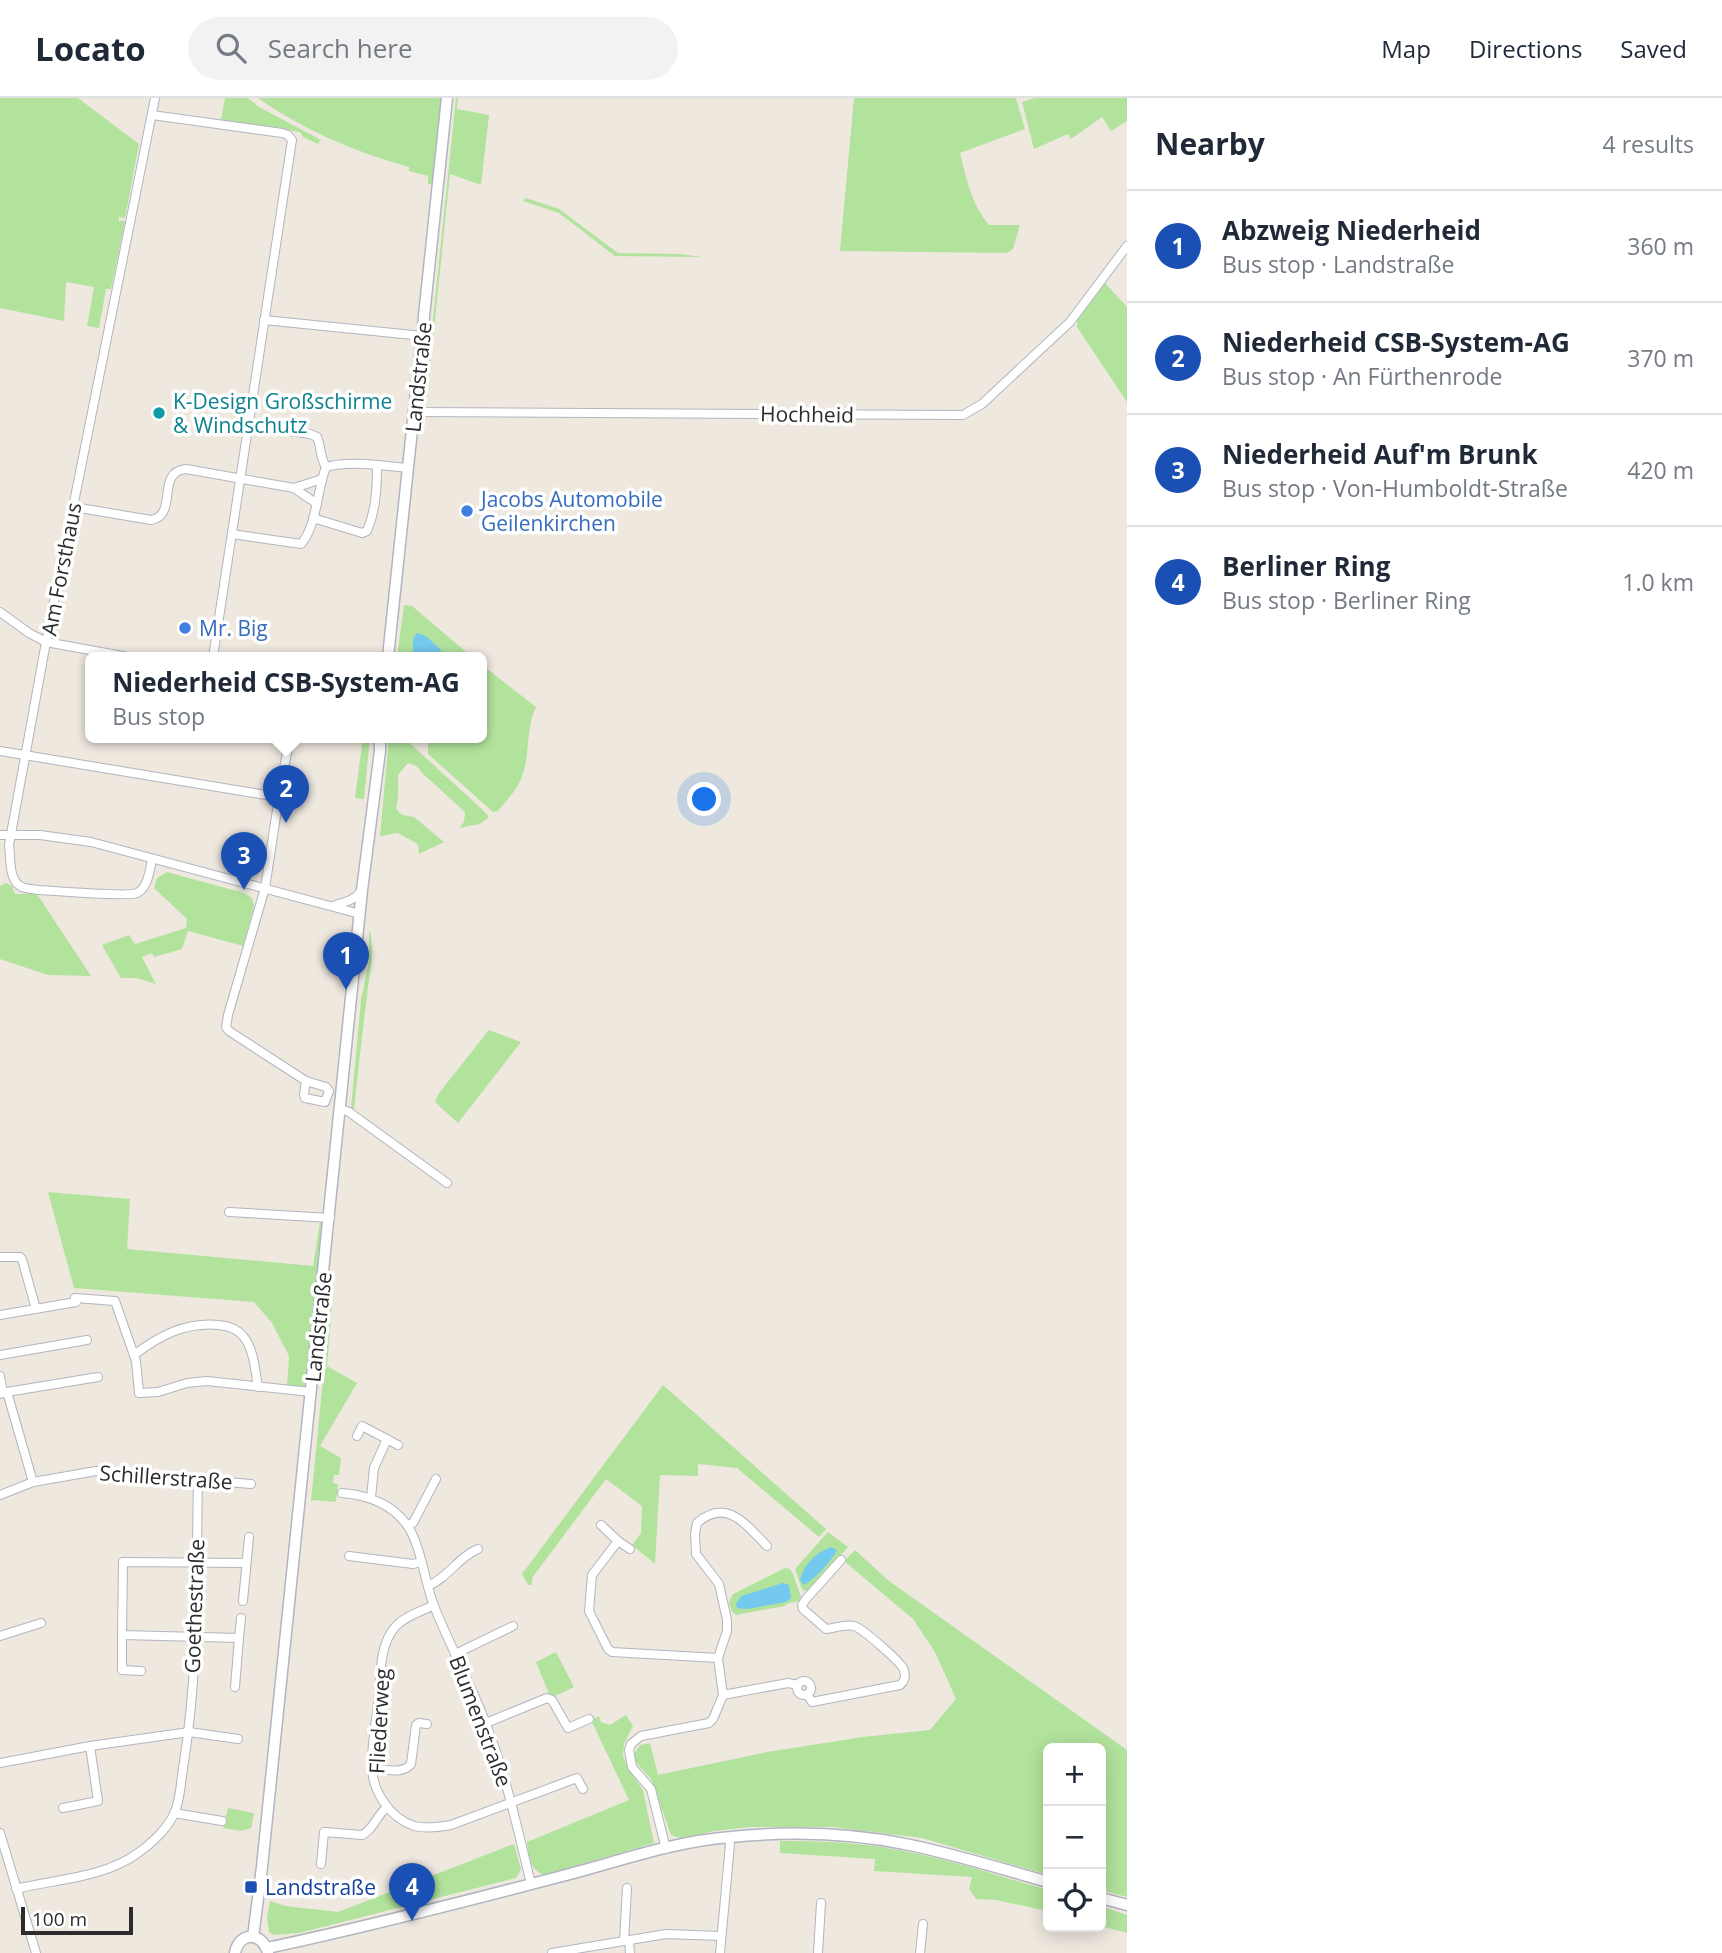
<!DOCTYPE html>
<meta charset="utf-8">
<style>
:root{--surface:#fff;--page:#f2f2f3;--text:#1f2937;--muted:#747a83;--line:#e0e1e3;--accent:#425ef8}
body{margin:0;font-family:"Open Sans",sans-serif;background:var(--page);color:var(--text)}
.controls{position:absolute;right:21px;bottom:21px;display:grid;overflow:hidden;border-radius:10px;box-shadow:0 4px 18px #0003}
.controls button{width:63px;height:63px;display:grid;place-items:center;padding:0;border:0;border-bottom:2px solid var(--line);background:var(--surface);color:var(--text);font:35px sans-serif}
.scale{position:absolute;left:21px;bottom:18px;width:112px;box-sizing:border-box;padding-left:7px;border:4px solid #2c2c2c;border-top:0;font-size:19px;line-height:24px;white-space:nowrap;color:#2c2c2c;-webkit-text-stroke:5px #fff;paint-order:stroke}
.you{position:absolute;left:705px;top:702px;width:24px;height:24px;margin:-18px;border:5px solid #fff;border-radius:50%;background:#1a73e8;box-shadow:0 0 0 10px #1a73e833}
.badge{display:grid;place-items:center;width:46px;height:46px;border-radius:50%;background:var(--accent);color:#fff;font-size:23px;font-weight:700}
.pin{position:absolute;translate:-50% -58px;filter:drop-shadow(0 2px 4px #0008)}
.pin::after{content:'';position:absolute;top:37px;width:24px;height:21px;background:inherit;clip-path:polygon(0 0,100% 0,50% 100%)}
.popup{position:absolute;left:85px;top:554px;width:402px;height:91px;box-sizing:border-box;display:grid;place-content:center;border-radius:10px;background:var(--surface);filter:drop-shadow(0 2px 5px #0005);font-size:23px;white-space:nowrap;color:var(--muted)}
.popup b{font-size:26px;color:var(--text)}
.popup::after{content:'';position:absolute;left:50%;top:100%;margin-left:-14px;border:14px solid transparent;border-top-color:var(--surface)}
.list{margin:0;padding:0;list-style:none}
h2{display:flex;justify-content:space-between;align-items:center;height:91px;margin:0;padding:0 28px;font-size:30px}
h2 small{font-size:23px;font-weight:400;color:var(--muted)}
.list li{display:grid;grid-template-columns:46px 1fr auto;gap:21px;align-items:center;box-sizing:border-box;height:112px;padding:0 28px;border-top:2px solid var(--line)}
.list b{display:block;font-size:26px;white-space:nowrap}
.list p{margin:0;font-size:23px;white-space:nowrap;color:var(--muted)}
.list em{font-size:23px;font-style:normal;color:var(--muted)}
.icon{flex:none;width:38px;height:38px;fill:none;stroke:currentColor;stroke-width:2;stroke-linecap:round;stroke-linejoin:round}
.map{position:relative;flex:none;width:1127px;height:1855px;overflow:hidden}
header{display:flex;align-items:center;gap:42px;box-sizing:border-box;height:98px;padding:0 35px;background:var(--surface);border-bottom:2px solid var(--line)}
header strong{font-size:33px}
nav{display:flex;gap:38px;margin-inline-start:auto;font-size:24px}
.search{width:490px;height:63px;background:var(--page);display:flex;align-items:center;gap:18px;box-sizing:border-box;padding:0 24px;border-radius:38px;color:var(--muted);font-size:26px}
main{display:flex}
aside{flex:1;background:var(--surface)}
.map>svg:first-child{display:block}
</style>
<header>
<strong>Locato</strong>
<div class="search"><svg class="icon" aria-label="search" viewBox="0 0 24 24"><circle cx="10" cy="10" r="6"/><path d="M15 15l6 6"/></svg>Search here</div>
<nav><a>Map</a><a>Directions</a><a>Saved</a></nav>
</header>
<main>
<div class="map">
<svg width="1127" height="1855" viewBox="0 0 1127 1855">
<rect width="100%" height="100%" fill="#eee8df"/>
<g fill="#b2e39d">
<path d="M0,0H78L139,46L125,120L119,119V123H125L111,191H106L99,230L87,228L94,189L66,184L64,223L0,210Z"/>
<path d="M225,0H248L259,9L321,42L318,46L303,39L300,34L221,22Z"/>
<path d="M258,0H443L434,86H428V78L409,73V69C355,54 304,32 258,0Z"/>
<path d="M456,0H458L457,11L489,17L481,87L450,76L426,309L424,307Z"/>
<path d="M854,0H1016L1025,31L960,55C966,79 972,108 989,127H1020L1013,151L1007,155L840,153Z"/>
<path d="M1035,0H1127V23L1111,33L1102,19L1071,41L1068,36L1034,51L1022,4Z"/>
<path d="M526,100L559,111L618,155L680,156L702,159L615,158L559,115L523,103Z"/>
<path d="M1114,170L1116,171L1105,185L1127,209V304L1077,229V219Z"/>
<path d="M404,507L412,508L472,559H397Z"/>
<path d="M482,567L536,609C525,631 531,658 521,681C516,693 506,703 498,713L493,714L428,656V639H482Z"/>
<path d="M363,639H370L364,701L355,700Z"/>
<path d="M389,639H403L485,714L489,719L480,726L459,730L464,724L465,714L422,675C418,669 414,665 407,666L398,677V699L396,711L402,717L414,719L444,744L419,756L418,747L416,745L398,735L380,738Z"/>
<path d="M167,774L244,795L252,800L254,808L243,848L188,833L182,851L154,859L152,855L142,859L156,886L137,880H121L102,847L129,837L135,846L186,830L187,821L154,790L157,780Z"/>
<path d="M6,785L12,788L15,796H37L91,878L48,877L0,861V788Z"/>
<path d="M369,834H370C375,857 369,876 367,899C362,936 358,974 354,1012L351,1010L361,902L369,863Z"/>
<path d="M489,932L521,944L458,1025L435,1004L439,995Z"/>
<path d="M48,1094L130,1101L127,1151L313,1168L320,1124L324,1125L310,1270L306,1276L305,1289L287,1287L289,1258L272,1225L254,1204L74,1190Z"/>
<path d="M332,1207L327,1268L357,1285L320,1348L341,1360L339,1377H334L333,1385L338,1386L336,1404L313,1402L311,1404L324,1270L326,1271L327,1269L324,1267L330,1208Z"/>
<path d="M663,1287L826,1431L819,1439L737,1370L698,1366V1378L660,1377L655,1466L632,1447L641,1435L642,1408L606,1381L532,1480V1487H528L522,1476Z"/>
<path d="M828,1434L848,1449L811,1491L804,1493L801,1489L795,1471Z"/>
<path d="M855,1452L889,1483L1127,1652V1799L1101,1792V1650H1048V1777L922,1740L833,1729H749L714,1733L682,1741L671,1737L651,1681L634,1662V1656L640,1647L650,1645L658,1677L767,1654L863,1639L930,1632L956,1601L935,1554L913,1521L844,1463Z"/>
<path d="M785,1470L790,1471L793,1476L801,1499L799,1503L786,1506L785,1508L736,1517L732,1514L729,1504L733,1496Z"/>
<path d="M556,1554L574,1589L555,1598L549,1596L536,1564Z"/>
<path d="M626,1617L633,1628L624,1646L623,1658L629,1672L643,1692L654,1745L544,1777C529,1771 529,1758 527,1744L629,1702L591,1622L599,1618L601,1624L610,1627Z"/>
<path d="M228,1710L254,1715L251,1730L242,1733L223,1730Z"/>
<path d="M780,1743C820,1743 859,1744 898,1752C949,1761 999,1778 1048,1792V1813L996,1802L976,1801L969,1791L972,1779L874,1773L875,1761L780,1755Z"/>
<path d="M514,1746L521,1771L516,1780L299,1835L273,1837L269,1834L267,1819L270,1803L285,1808L338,1814Z"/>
<path d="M1101,1808L1127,1817V1835L1101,1828Z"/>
</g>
<g fill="#74c9ee">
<path d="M417,535L426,538L441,552V559H413V541Z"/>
<path d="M831,1449L837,1452C830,1465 816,1480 804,1487L800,1482C804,1465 816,1455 831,1449Z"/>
<path d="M783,1485L789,1487L791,1500L786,1504L747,1511L737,1510L736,1506L741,1498Z"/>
</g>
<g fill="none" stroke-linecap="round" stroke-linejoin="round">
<defs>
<g id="street">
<path d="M152,17L282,35L288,37L292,42L213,559"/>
<path d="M264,222L423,238"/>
<path d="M415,314L963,317L982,306L1070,224L1127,148"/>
<path d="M326,369C350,362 383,368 408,370"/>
<path d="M294,390L317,406"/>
<path d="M74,409L151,422C179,417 155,374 186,371L294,390L322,381"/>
<path d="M313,420L362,435L367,433C376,412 377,390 377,367"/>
<path d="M232,436L301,446C317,428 317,391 326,369C319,357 322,351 317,339L310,336L249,327"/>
<path d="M0,514L29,535L46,544L128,559"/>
<path d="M290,639L281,686L265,790L228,917L226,929L229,933L306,983L304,996L305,1000L325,1004L329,993L326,989L306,983"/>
<path d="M0,653L278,699"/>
<path d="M0,737H40L91,744L360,816"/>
<path d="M152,761C150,771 148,790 137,795C128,799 54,793 39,792C33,791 26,791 22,789C8,783 11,759 9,747L46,544L155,0"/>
<path d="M335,807C346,804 355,802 362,792"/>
<path d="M341,1011L349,1014L447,1085"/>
<path d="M229,1114L330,1120"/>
<path d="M0,1159H20L22,1161L36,1211"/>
<path d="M75,1200L115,1203L136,1263L139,1295L158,1294L187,1285L207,1283L311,1294"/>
<path d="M0,1217L76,1204"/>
<path d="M0,1257L87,1242"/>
<path d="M134,1257C160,1237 186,1224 219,1227C228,1228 237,1230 243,1238C254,1251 255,1272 258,1289"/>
<path d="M0,1278L3,1295"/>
<path d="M7,1294L98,1279"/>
<path d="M0,1296L7,1294L33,1384"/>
<path d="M357,1338L362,1328L398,1347"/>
<path d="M342,1395C368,1397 391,1405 407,1427C421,1447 425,1485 434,1508C450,1548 471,1586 486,1626C506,1678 518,1732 531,1786"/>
<path d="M0,1397L33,1384L96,1373L251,1386"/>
<path d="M371,1399L374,1370L387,1341"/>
<path d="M407,1427L413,1425L436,1381"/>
<path d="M601,1427L618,1443L630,1451"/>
<path d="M618,1443L592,1477L589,1513L608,1551L612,1554L718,1560"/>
<path d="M349,1458L413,1466L421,1464"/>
<path d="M428,1488C448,1480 458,1459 478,1451"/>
<path d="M243,1503L249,1439"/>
<path d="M434,1507C422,1513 405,1518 396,1528C378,1547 381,1581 378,1605C376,1626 371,1649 372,1670C373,1694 390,1720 414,1728C426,1731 439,1729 451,1727L577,1680L583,1691"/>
<path d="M241,1520L239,1540L122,1537L123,1464L246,1465"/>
<path d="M122,1537V1572L141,1573"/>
<path d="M0,1538L41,1525"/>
<path d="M455,1556L513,1528"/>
<circle cx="804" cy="1590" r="7"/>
<path d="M235,1589L239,1540"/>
<path d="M807,1596L812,1604L900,1587C905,1583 906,1579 904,1572C902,1565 862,1530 854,1528C846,1526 834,1530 826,1531L803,1511L802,1507L806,1501L841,1462"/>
<path d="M723,1597L788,1585L798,1587"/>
<path d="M486,1625L547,1600L552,1602L568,1630L589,1621"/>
<path d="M0,1665L90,1648L189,1634L238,1641"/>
<path d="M372,1670C385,1671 402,1677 411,1666L416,1627L419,1625L427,1626"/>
<path d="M63,1710L98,1703L90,1648"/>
<path d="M174,1715L222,1723"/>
<path d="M0,1735L36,1855"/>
<path d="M666,1751L651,1691L632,1669L629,1652L631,1646L641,1638L709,1625L713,1621L723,1597L718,1560L727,1533V1522L719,1486L696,1456L695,1436L697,1425C727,1399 746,1427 767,1448"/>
<path d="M321,1766L324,1734L362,1737C373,1732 377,1717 387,1709"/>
<path d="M16,1791C56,1781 104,1780 138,1755C151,1746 167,1731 174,1716C181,1701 181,1680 184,1664C199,1570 196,1475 198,1381"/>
<path d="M624,1843L627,1790"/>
<path d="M629,1843L630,1855"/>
<path d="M552,1855L666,1836L721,1838"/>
<path d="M720,1855L730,1746L728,1739"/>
<path d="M818,1855L821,1805"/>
<path d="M920,1855L923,1826"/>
</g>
<g id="secondary">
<path d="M388,559L447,0"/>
<path d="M1101,1800L1127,1807"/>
<path d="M253,1839L262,1769L362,792L380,653V639"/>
<path d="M267,1850C367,1829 467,1803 566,1777C620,1763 675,1743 731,1739C789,1733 852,1735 910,1747C957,1757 1003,1771 1048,1784"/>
<path d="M235,1855C239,1833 263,1834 268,1855"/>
</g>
</defs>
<use href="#street" stroke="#b2b5c0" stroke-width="10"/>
<use href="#secondary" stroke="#b2b5c0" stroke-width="13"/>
<use href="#street" stroke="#fff" stroke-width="8"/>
<use href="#secondary" stroke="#fff" stroke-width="10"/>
</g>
<circle fill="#0f9aa8" stroke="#fff" stroke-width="2.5" cx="159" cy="315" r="7"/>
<g fill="#3f7fe0" stroke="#fff" stroke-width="2.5">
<circle cx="467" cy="413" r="7"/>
<circle cx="185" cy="530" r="7"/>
</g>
<rect fill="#1a4fb4" stroke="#fff" stroke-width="2.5" x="244" y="1782" width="14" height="14" rx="3.5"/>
<g text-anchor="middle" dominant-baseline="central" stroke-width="7" stroke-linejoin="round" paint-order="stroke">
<g font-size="21" fill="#2c2c2c" stroke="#fff">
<text transform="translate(418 279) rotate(-84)">Landstraße</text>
<text transform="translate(807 316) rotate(1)">Hochheid</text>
<text transform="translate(61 471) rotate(-79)">Am Forsthaus</text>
<text transform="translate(318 1229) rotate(-84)">Landstraße</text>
<text transform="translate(166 1379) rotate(4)">Schillerstraße</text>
<text transform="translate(194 1508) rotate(-88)">Goethestraße</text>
<text transform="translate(379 1623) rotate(-87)">Fliederweg</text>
<text transform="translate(481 1623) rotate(69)">Blumenstraße</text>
</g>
<g font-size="21" fill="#0d838f" stroke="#fff" text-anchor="start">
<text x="173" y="303">K-Design Großschirme<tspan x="173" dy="24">&amp; Windschutz</tspan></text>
</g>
<g font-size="21" fill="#366cbe" stroke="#fff" text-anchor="start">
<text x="481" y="401">Jacobs Automobile<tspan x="481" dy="24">Geilenkirchen</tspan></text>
<text x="199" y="530">Mr. Big</text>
</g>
<g font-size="21" fill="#164399" stroke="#fff" text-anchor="start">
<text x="265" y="1789">Landstraße</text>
</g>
</g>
</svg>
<div class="controls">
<button>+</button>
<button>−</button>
<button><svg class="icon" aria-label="locate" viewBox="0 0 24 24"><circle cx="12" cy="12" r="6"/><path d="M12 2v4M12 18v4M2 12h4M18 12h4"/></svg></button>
</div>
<div class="scale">100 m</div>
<div class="you"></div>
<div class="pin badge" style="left:346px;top:892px;background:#1a4fb4">1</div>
<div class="pin badge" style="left:286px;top:725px;background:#1a4fb4">2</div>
<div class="popup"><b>Niederheid CSB-System-AG</b>Bus stop</div>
<div class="pin badge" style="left:244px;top:792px;background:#1a4fb4">3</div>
<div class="pin badge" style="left:412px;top:1823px;background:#1a4fb4">4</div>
</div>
<aside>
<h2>Nearby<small>4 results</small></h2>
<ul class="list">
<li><span class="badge" style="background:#1a4fb4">1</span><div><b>Abzweig Niederheid</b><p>Bus stop · Landstraße</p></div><em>360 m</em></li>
<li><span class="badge" style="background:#1a4fb4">2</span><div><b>Niederheid CSB-System-AG</b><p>Bus stop · An Fürthenrode</p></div><em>370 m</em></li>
<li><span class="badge" style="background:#1a4fb4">3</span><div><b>Niederheid Auf'm Brunk</b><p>Bus stop · Von-Humboldt-Straße</p></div><em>420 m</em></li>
<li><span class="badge" style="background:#1a4fb4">4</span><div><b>Berliner Ring</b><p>Bus stop · Berliner Ring</p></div><em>1.0 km</em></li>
</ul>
</aside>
</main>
